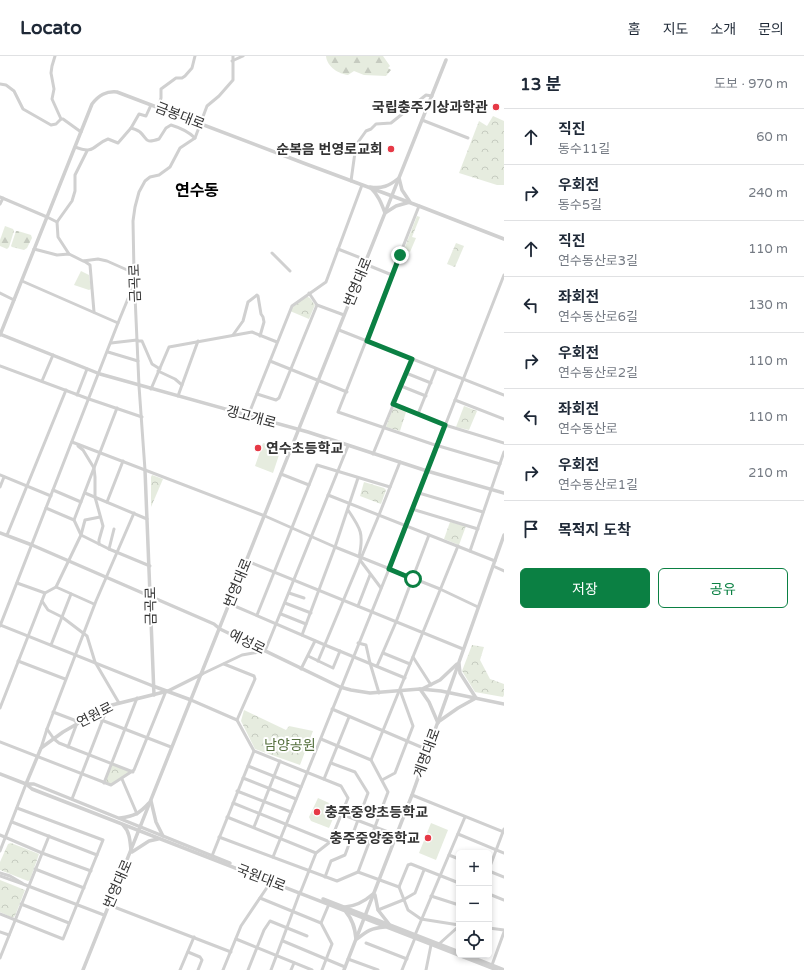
<!DOCTYPE html>
<html lang="ko">
<meta charset="utf-8">
<style>
:root{--surface:#fff;--page:#f2f2f3;--text:#1f2937;--muted:#747a83;--line:#e0e1e3;--accent:#0b8043}
body{margin:0;font-family:"Varela Round","Noto Sans KR",sans-serif;background:var(--page);color:var(--text)}
.controls{position:absolute;right:12px;bottom:12px;display:grid;overflow:hidden;border-radius:6px;box-shadow:0 2px 6px #0003}
.controls button{width:36px;height:36px;display:grid;place-items:center;padding:0;border:0;border-bottom:1px solid var(--line);background:var(--surface);color:var(--text);font:20px sans-serif}
.stop{position:absolute;width:12px;height:12px;margin:-9px;border:3px solid #0b8043;border-radius:50%;background:#fff}
.stop.end{background:#0b8043;border-color:#fff;box-shadow:0 1px 4px #0008}
.list{margin:0;padding:0;list-style:none}
h2{display:flex;justify-content:space-between;align-items:center;height:52px;margin:0;padding:0 16px;font-size:17px}
h2 small{font-size:13px;font-weight:400;color:var(--muted)}
.list li{display:grid;grid-template-columns:26px 1fr auto;gap:12px;align-items:center;box-sizing:border-box;height:56px;padding:0 16px;border-top:1px solid var(--line)}
.list b{display:block;font-size:15px;white-space:nowrap}
.list p{margin:0;font-size:13px;white-space:nowrap;color:var(--muted)}
.list em{font-size:13px;font-style:normal;color:var(--muted)}
.actions{display:flex;gap:8px;padding:12px 16px}
.actions a{flex:1;padding:9px 0;border:1px solid var(--accent);border-radius:6px;text-align:center;font-size:14px;color:var(--accent)}
.actions .main{background:var(--accent);color:#fff}
.icon{flex:none;width:22px;height:22px;fill:none;stroke:currentColor;stroke-width:2;stroke-linecap:round;stroke-linejoin:round}
.map{position:relative;flex:none;width:504px;height:914px;overflow:hidden}
header{display:flex;align-items:center;gap:24px;box-sizing:border-box;height:56px;padding:0 20px;background:var(--surface);border-bottom:1px solid var(--line)}
header strong{font-size:19px}
nav{display:flex;gap:22px;margin-inline-start:auto;font-size:14px}
main{display:flex}
aside{flex:1;background:var(--surface)}
.map>svg:first-child{display:block}
</style>
<header>
<strong>Locato</strong>
<nav><a>홈</a><a>지도</a><a>소개</a><a>문의</a></nav>
</header>
<main>
<div class="map">
<svg width="504" height="914" viewBox="0 0 504 914">
<defs>
<pattern id="forest-firs" width="22" height="20" patternUnits="userSpaceOnUse"><rect width="22" height="20" fill="#e6ecdf"/><path d="M5 1l3.5 6h-7zM16 11l3.5 6h-7z" fill="#c6cbc0"/></pattern>
<pattern id="park-crowns" width="20" height="18" patternUnits="userSpaceOnUse"><rect width="20" height="18" fill="#e6ecdf"/><path d="M2 6a3 3 0 1 1 6 0M12 15a3 3 0 1 1 6 0" fill="none" stroke="#c6cbc0"/></pattern>
</defs>
<rect width="100%" height="100%" fill="#fff"/>
<g fill="url(#forest-firs)">
<path d="M326,0H383L390,10L388,12L391,14L386,20L364,19L354,15L348,19C339,18 327,11 326,0Z"/>
<path d="M5,170L13,173L14,175L9,191L7,193L0,190V184Z"/>
<path d="M16,175H18L31,179L32,182L27,192L24,194L12,191L11,190Z"/>
</g>
<g fill="url(#park-crowns)">
<path d="M493,60L504,65V129H497L459,117L479,65L487,70Z"/>
<path d="M417,160L420,161L412,181L416,182L410,196L408,195L407,197L403,196Z"/>
<path d="M456,187L464,190L455,211L447,208Z"/>
<path d="M306,240L310,242L315,249L309,263L290,255L292,250Z"/>
<path d="M464,350L477,355L469,374L456,371Z"/>
<path d="M395,351L406,356L400,375L386,371L393,352Z"/>
<path d="M152,419L163,423L151,451V421Z"/>
<path d="M364,426L384,432L386,434L381,448L360,440Z"/>
<path d="M450,466L466,470L459,489L444,483Z"/>
<path d="M472,589L484,591L480,604L490,623L504,628V639L503,641L475,636L462,615Z"/>
<path d="M244,654L286,674L289,670L313,675L300,709L255,693L241,665Z"/>
<path d="M112,708L128,714V718L111,728L105,726Z"/>
<path d="M11,787L39,798L30,824L28,825L0,814V806L8,788Z"/>
<path d="M0,824L25,834L15,860L13,862L0,856Z"/>
</g>
<g fill="#e6ecdf">
<path d="M81,215L89,219L91,233L89,234L74,229Z"/>
<path d="M263,387L281,393L273,417L255,410Z"/>
<path d="M318,742L338,751L329,772L311,765L309,761Z"/>
<path d="M431,767L448,774L436,804L419,797Z"/>
</g>
<g fill="none" stroke-linecap="round" stroke-linejoin="round">
<g stroke="#d0d0d0" stroke-width="3">
<path d="M55,0L52,10L51,17L54,33L52,43L61,63H63L81,76"/>
<path d="M232,5L243,0"/>
<path d="M0,28L6,29L14,35L23,53L51,69L56,68L61,63"/>
<path d="M158,52L161,42V33L176,22H182L185,20L192,12L195,0"/>
<path d="M422,64L468,82"/>
<path d="M131,72C134,73 138,74 140,76C148,83 144,88 159,83L166,72L171,69C181,72 188,75 195,82"/>
<path d="M75,91C96,99 92,89 108,83L118,87L131,72L139,58L146,60L151,49"/>
<path d="M351,125L356,89L366,75L371,73L376,68L391,67L426,39L432,40"/>
<path d="M0,141L47,161L57,166L58,181L69,198"/>
<path d="M0,148L3,142"/>
<path d="M419,150L338,356L432,388L500,408"/>
<path d="M57,166L72,145L75,135V119L87,95"/>
<path d="M34,193L57,199L69,198L83,205L98,203L107,205L134,217"/>
<path d="M338,193L366,204"/>
<path d="M272,197L290,215"/>
<path d="M84,205L90,209L94,256"/>
<path d="M365,208L392,219"/>
<path d="M0,237L14,244"/>
<path d="M309,237L317,249L344,259"/>
<path d="M118,267L134,228"/>
<path d="M339,274L504,339"/>
<path d="M233,279L243,265L248,246L257,239L258,240L261,258L263,261L264,266L260,280"/>
<path d="M137,285H142L152,308L160,313"/>
<path d="M111,287L137,284"/>
<path d="M108,296L138,305"/>
<path d="M270,305L347,336"/>
<path d="M0,310L89,343L142,361"/>
<path d="M158,315L175,323L182,329"/>
<path d="M406,317L431,327"/>
<path d="M42,325L53,299"/>
<path d="M401,330L426,340"/>
<path d="M151,333L169,291L252,276L277,286"/>
<path d="M257,338L276,344L279,342L317,249"/>
<path d="M77,339L87,313"/>
<path d="M178,340L198,285"/>
<path d="M455,344L504,363"/>
<path d="M393,348L445,369L504,387"/>
<path d="M418,358L436,313"/>
<path d="M248,360L292,250L326,226L362,129"/>
<path d="M72,386L265,460L335,491L440,533L478,551"/>
<path d="M78,390L83,394L94,412L95,421V441L103,470L99,484V488"/>
<path d="M373,398L412,303"/>
<path d="M145,414L139,330L134,217L133,165L135,151L139,136L145,125L150,121L159,119L170,111L180,92L195,82L207,50L219,40L233,24V0"/>
<path d="M281,418L309,429"/>
<path d="M0,419L51,440"/>
<path d="M0,431L4,421"/>
<path d="M53,434L81,446"/>
<path d="M85,437L147,463"/>
<path d="M419,437L483,456"/>
<path d="M328,439L495,505"/>
<path d="M107,446L123,405"/>
<path d="M46,452L74,464"/>
<path d="M412,453L478,473"/>
<path d="M348,454C361,473 364,478 359,501"/>
<path d="M100,461L85,464L81,479L109,493L150,510"/>
<path d="M7,479L66,334"/>
<path d="M109,493L114,473"/>
<path d="M470,495L504,396"/>
<path d="M360,504L381,532"/>
<path d="M247,505L463,593"/>
<path d="M493,510L504,515"/>
<path d="M17,527L45,537"/>
<path d="M56,531L94,548"/>
<path d="M289,537L304,542"/>
<path d="M42,545L48,554L62,561L87,580L95,606L119,647"/>
<path d="M285,547L311,557"/>
<path d="M230,548L325,589L405,622"/>
<path d="M358,550L370,519"/>
<path d="M281,558L306,568"/>
<path d="M257,559L317,409L390,431"/>
<path d="M0,569L153,630"/>
<path d="M0,570L118,267L22,225"/>
<path d="M302,579L335,491L358,422"/>
<path d="M358,587L366,589L370,607L379,637"/>
<path d="M51,589L71,538"/>
<path d="M383,597L410,608"/>
<path d="M308,600L333,612L340,595"/>
<path d="M413,601L431,629"/>
<path d="M18,605L65,623"/>
<path d="M318,605L379,459L400,406"/>
<path d="M224,608L254,620L255,623L237,664"/>
<path d="M377,610L396,566L429,479"/>
<path d="M301,613L315,585"/>
<path d="M202,618L242,599L265,595L348,390"/>
<path d="M191,644L237,664"/>
<path d="M0,652L45,537L56,531L81,479L74,464L117,352"/>
<path d="M332,653L428,694"/>
<path d="M53,656L74,664L77,667L68,691"/>
<path d="M91,660L171,691"/>
<path d="M237,664L254,695L341,730L348,742L330,786L316,797L301,835"/>
<path d="M321,683L371,704L388,736L358,816"/>
<path d="M0,686L111,729L134,714L166,635"/>
<path d="M41,692L47,673"/>
<path d="M371,704L458,490"/>
<path d="M248,710L301,731"/>
<path d="M133,716L59,687L54,683L47,673L96,545L134,457"/>
<path d="M243,722L296,743"/>
<path d="M122,723L137,758"/>
<path d="M324,723L349,661"/>
<path d="M382,724L395,717L413,670L400,634"/>
<path d="M104,727L137,642"/>
<path d="M237,735L291,756"/>
<path d="M412,739L504,776"/>
<path d="M72,743L108,650"/>
<path d="M233,747L330,786"/>
<path d="M341,758L396,779"/>
<path d="M227,761L316,797"/>
<path d="M12,766L97,799"/>
<path d="M254,771L280,705"/>
<path d="M458,778L504,797"/>
<path d="M0,779L42,797L91,815"/>
<path d="M219,781L337,825L358,816L399,831"/>
<path d="M0,795L26,728"/>
<path d="M449,799L459,803"/>
<path d="M212,800L254,695"/>
<path d="M273,801L389,513L504,219"/>
<path d="M35,813L84,832"/>
<path d="M489,813L504,773"/>
<path d="M489,815L504,821"/>
<path d="M0,817L10,820L22,827"/>
<path d="M0,820L23,828L104,859"/>
<path d="M325,821L331,805L345,799L368,737L355,716L331,707"/>
<path d="M399,831L408,809L411,808L459,827"/>
<path d="M399,831L408,854L421,863L459,869"/>
<path d="M489,838L504,844"/>
<path d="M431,840L459,849"/>
<path d="M260,842L321,867L332,888L322,914"/>
<path d="M21,848L69,867"/>
<path d="M109,849L231,896"/>
<path d="M378,854L403,844L415,837L424,814"/>
<path d="M0,858L63,883L103,784L17,752"/>
<path d="M321,867L329,848"/>
<path d="M489,872L504,874"/>
<path d="M0,876L9,879"/>
<path d="M415,879L465,761"/>
<path d="M236,883L312,914"/>
<path d="M283,885L345,911"/>
<path d="M366,887L407,903"/>
<path d="M439,888L459,870"/>
<path d="M188,896L200,901L202,904L198,914"/>
<path d="M0,902L49,780"/>
<path d="M348,903L378,914"/>
<path d="M492,909L504,876"/>
<path d="M180,914L194,881"/>
<path d="M223,914L241,870L266,833L271,823"/>
<path d="M248,914L264,874L270,865L307,880"/>
<path d="M271,914C281,888 290,863 300,836"/>
<path d="M291,914L294,907"/>
<path d="M402,914L415,882"/>
<path d="M426,914L431,889"/>
</g>
<g stroke="#d0d0d0" stroke-width="3.5">
<path d="M399,122L402,134L410,146L396,150L385,157C381,146 378,139 370,131C382,133 389,130 399,122Z"/>
<path d="M0,278L100,318L308,376L427,415L504,437"/>
<path d="M0,279L92,48C99,39 106,35 117,36L306,108L419,150L504,183"/>
<path d="M145,414L154,639"/>
<path d="M0,477L32,489L214,568L220,573L340,631L351,634L370,637L420,633L441,635L504,648"/>
<path d="M459,608L460,617L476,642"/>
<path d="M153,630L191,644"/>
<path d="M420,633L429,646L438,667"/>
<path d="M422,633L440,624L457,608"/>
<path d="M438,666L458,652L476,642"/>
<path d="M0,718L26,728L32,733L497,914"/>
<path d="M26,728H34L230,807"/>
<path d="M26,728L41,692L63,676L108,650L168,635L202,618"/>
<path d="M151,745L156,766L163,780"/>
<path d="M120,762C134,760 139,758 149,747"/>
<path d="M123,769C130,776 130,785 131,795"/>
<path d="M132,796L149,785L158,783"/>
<path d="M375,839L378,854L389,868"/>
<path d="M323,843L459,896"/>
<path d="M345,851C356,850 365,845 373,838"/>
<path d="M346,856C353,864 355,872 356,883"/>
<path d="M357,883C367,875 371,872 385,871"/>
<path d="M466,899L504,914"/>
<path d="M83,914L446,4"/>
<path d="M344,914L412,739L504,479"/>
</g>
</g>
<g fill="none" stroke-linecap="round" stroke-linejoin="round">
<path stroke="#0b8043" stroke-width="5" d="M400,199L367,285L412,303L393,348L445,369L389,513L413,523"/>
</g>
<g fill="#e63946" stroke="#fff" stroke-width="1.5">
<circle cx="496" cy="51" r="4"/>
<circle cx="391" cy="93" r="4"/>
<circle cx="258" cy="392" r="4"/>
<circle cx="317" cy="756" r="4"/>
<circle cx="428" cy="782" r="4"/>
</g>
<g text-anchor="middle" dominant-baseline="central" stroke-width="4" stroke-linejoin="round" paint-order="stroke">
<g font-size="14" font-weight="bold" fill="#333" stroke="#fff" text-anchor="end">
<text x="488" y="51">국립충주기상과학관</text>
<text x="383" y="93">순복음 번영로교회</text>
<text x="266" y="392" text-anchor="start">연수초등학교</text>
<text x="325" y="756" text-anchor="start">충주중앙초등학교</text>
<text x="420" y="782">충주중앙중학교</text>
</g>
<g font-size="14" fill="#333" stroke="#fff">
<text transform="translate(180 60) rotate(21)">금봉대로</text>
<text transform="translate(358 226) rotate(-68)">번영대로</text>
<text transform="translate(135 227) rotate(-92)">금곡로</text>
<text transform="translate(251 361) rotate(15)">갱고개로</text>
<text transform="translate(238 527) rotate(-68)">번영대로</text>
<text transform="translate(151 550) rotate(-91)">금곡로</text>
<text transform="translate(247 586) rotate(26)">예성로</text>
<text transform="translate(95 659) rotate(-27)">연원로</text>
<text transform="translate(427 697) rotate(-70)">계명대로</text>
<text transform="translate(261 822) rotate(21)">국원대로</text>
<text transform="translate(118 828) rotate(-67)">번영대로</text>
</g>
<g font-size="14" fill="#56703f" stroke="#fff">
<text x="290" y="689">남양공원</text>
</g>
<g font-size="16" font-weight="bold" fill="#000" stroke="#fff">
<text x="197" y="135">연수동</text>
</g>
</g>
</svg>
<div class="controls">
<button>+</button>
<button>−</button>
<button><svg class="icon" aria-label="locate" viewBox="0 0 24 24"><circle cx="12" cy="12" r="6"/><path d="M12 2v4M12 18v4M2 12h4M18 12h4"/></svg></button>
</div>
<div class="stop" style="left:413px;top:523px"></div>
<div class="stop end" style="left:400px;top:199px"></div>
</div>
<aside>
<h2>13 분<small>도보 · 970 m</small></h2>
<ul class="list">
<li><svg class="icon" aria-label="ahead" viewBox="0 0 24 24"><path d="M12 20V5M6 11l6-6 6 6"/></svg><div><b>직진</b><p>동수11길</p></div><em>60 m</em></li>
<li><svg class="icon" aria-label="right" viewBox="0 0 24 24"><path d="M7 20v-9h11M14 6l5 5-5 5"/></svg><div><b>우회전</b><p>동수5길</p></div><em>240 m</em></li>
<li><svg class="icon" aria-label="ahead" viewBox="0 0 24 24"><path d="M12 20V5M6 11l6-6 6 6"/></svg><div><b>직진</b><p>연수동산로3길</p></div><em>110 m</em></li>
<li><svg class="icon" aria-label="left" viewBox="0 0 24 24"><path d="M17 20v-9H6M10 6l-5 5 5 5"/></svg><div><b>좌회전</b><p>연수동산로6길</p></div><em>130 m</em></li>
<li><svg class="icon" aria-label="right" viewBox="0 0 24 24"><path d="M7 20v-9h11M14 6l5 5-5 5"/></svg><div><b>우회전</b><p>연수동산로2길</p></div><em>110 m</em></li>
<li><svg class="icon" aria-label="left" viewBox="0 0 24 24"><path d="M17 20v-9H6M10 6l-5 5 5 5"/></svg><div><b>좌회전</b><p>연수동산로</p></div><em>110 m</em></li>
<li><svg class="icon" aria-label="right" viewBox="0 0 24 24"><path d="M7 20v-9h11M14 6l5 5-5 5"/></svg><div><b>우회전</b><p>연수동산로1길</p></div><em>210 m</em></li>
<li><svg class="icon" aria-label="arrive" viewBox="0 0 24 24"><path d="M6 21V4h12l-3 4 3 4H6"/></svg><div><b>목적지 도착</b></div></li>
</ul>
<div class="actions"><a class="main">저장</a><a>공유</a></div>
</aside>
</main>
